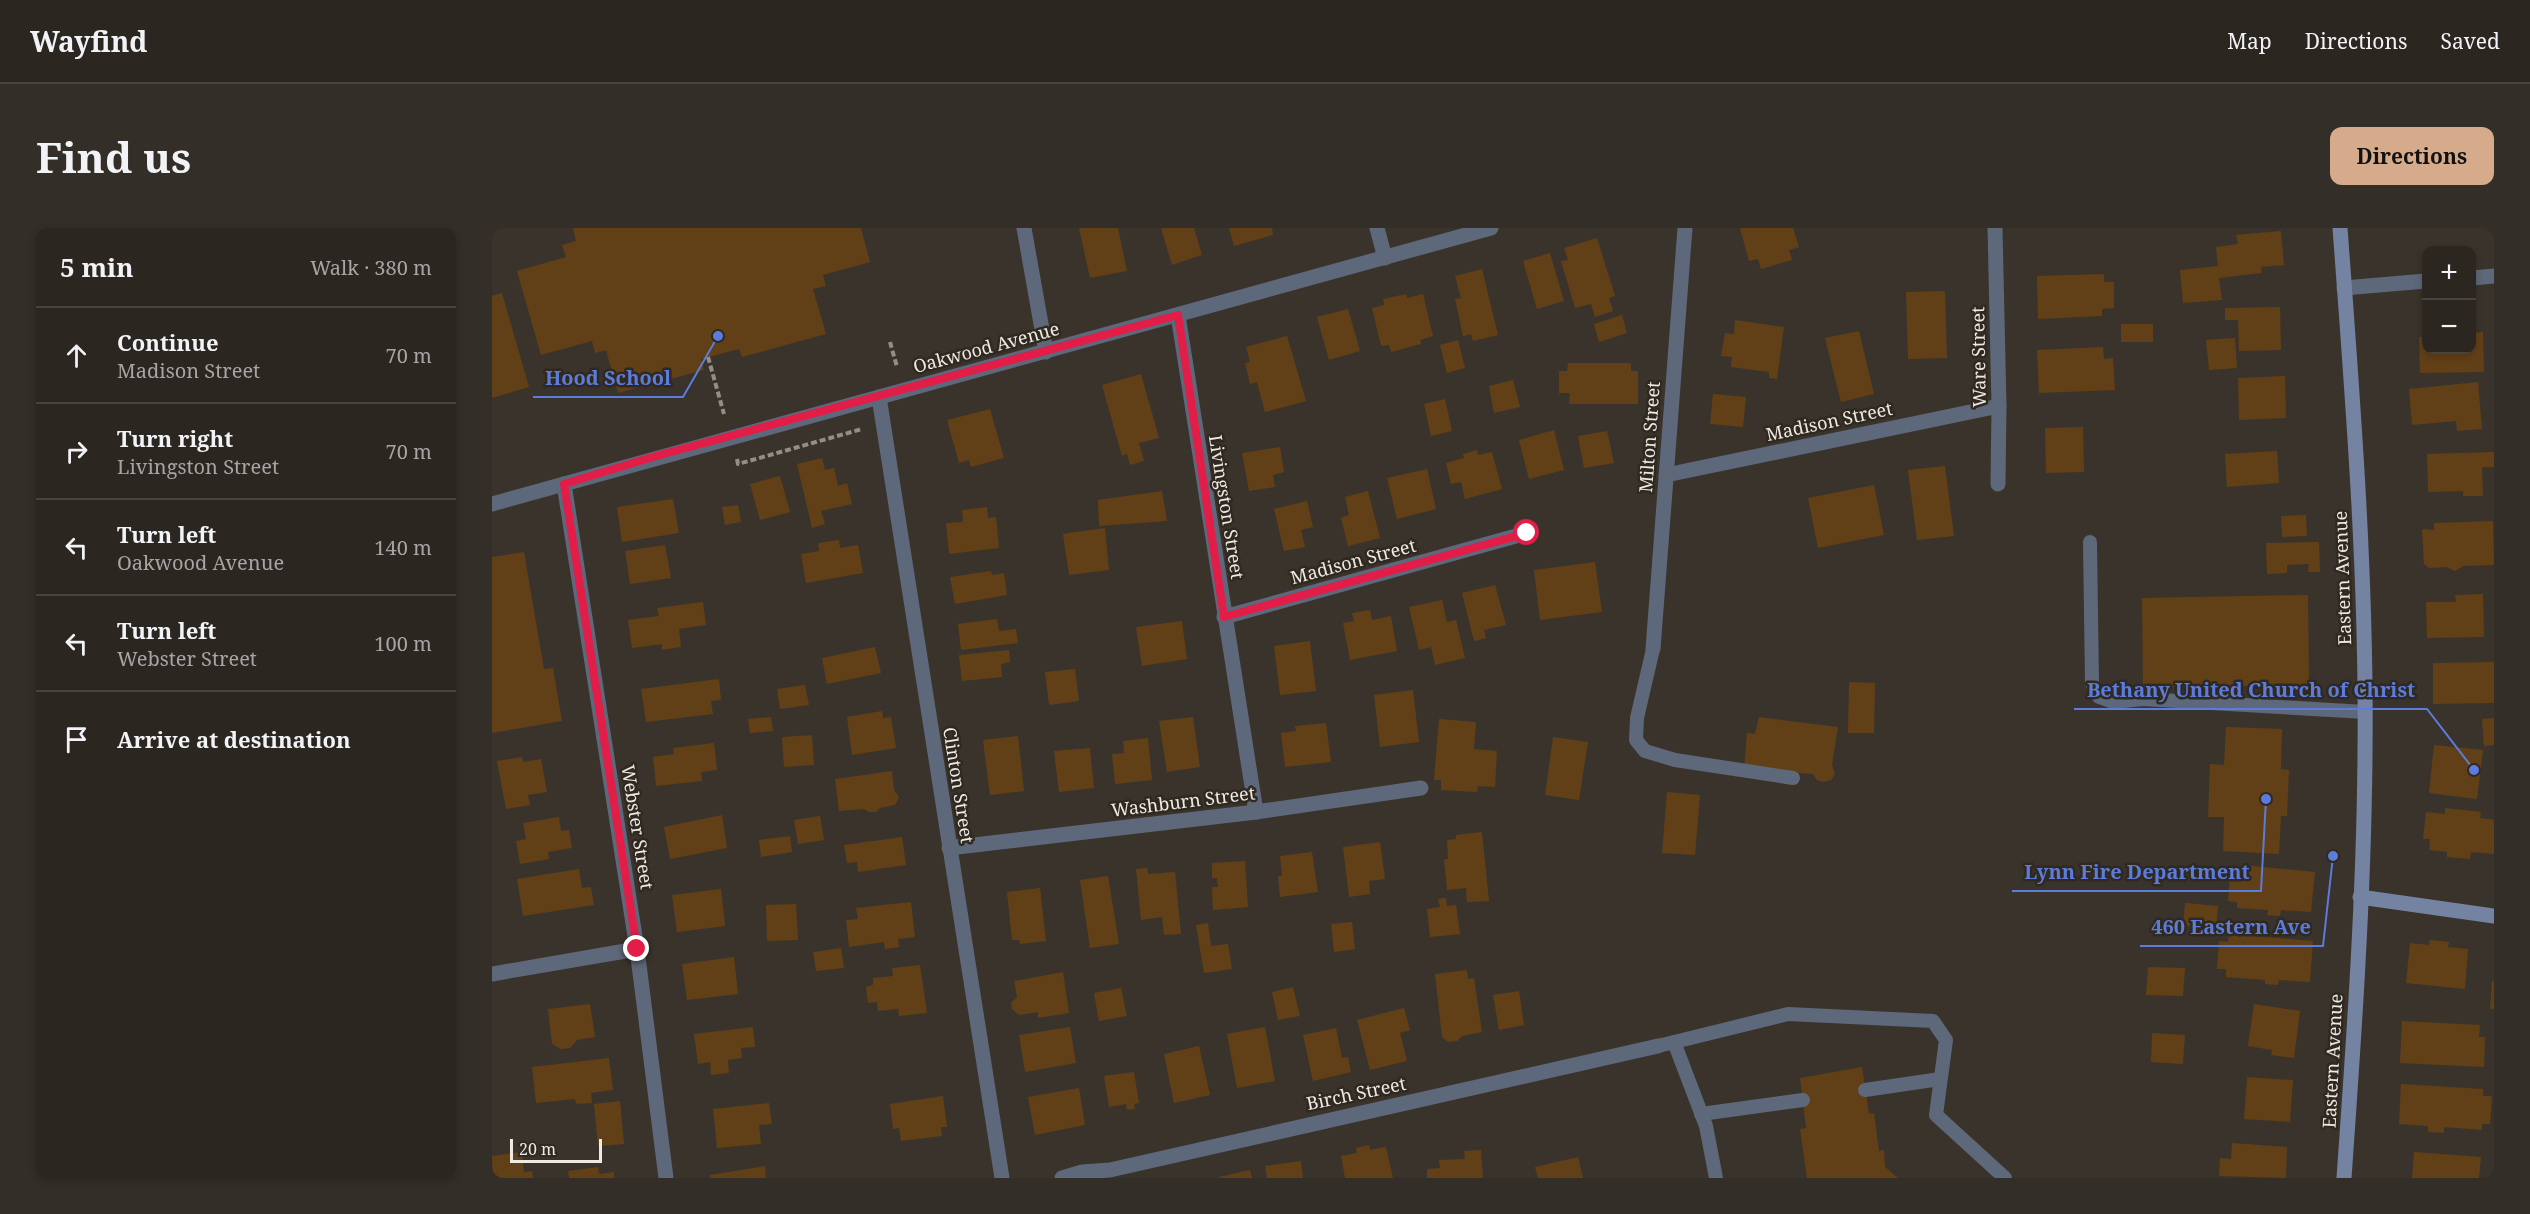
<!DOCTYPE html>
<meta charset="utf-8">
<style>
:root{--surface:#2c2620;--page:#342e29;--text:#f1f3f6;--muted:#a6a5a5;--line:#48433e;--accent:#d6ab8b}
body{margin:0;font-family:"Noto Serif",serif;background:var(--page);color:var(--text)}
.controls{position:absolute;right:18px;top:18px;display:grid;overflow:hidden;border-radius:12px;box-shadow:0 3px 9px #0003}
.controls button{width:54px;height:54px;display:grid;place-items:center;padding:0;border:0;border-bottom:2px solid var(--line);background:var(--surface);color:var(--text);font:30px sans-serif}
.scale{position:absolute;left:18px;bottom:15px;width:92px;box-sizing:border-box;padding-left:6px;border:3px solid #ede9e3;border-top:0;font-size:16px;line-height:21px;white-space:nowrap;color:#ede9e3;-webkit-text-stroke:4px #302921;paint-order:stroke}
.stop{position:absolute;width:18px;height:18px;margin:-14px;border:4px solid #e11d48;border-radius:50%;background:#fff}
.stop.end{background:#e11d48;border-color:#fff;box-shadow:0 2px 6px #0008}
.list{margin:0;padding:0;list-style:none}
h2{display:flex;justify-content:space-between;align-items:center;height:78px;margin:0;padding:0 24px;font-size:26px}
h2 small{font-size:20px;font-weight:400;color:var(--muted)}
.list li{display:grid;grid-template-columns:39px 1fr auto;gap:18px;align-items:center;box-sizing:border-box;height:96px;padding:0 24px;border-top:2px solid var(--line)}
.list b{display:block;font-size:22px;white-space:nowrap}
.list p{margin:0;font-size:20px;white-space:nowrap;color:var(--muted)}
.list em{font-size:20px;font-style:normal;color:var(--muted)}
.icon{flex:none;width:33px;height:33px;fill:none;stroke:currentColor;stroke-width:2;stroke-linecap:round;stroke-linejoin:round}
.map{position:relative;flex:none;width:2002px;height:950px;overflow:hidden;border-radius:12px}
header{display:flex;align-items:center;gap:36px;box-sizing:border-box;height:84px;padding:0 30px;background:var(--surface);border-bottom:2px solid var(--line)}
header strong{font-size:28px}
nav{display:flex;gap:33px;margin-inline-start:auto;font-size:21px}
.intro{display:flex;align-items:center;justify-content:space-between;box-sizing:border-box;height:144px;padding:0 36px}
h1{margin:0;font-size:42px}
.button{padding:15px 27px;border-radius:12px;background:var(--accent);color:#111;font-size:21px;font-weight:700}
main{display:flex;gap:36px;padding:0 36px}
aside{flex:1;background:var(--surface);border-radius:12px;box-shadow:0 3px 9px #0003}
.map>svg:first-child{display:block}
</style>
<header>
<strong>Wayfind</strong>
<nav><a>Map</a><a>Directions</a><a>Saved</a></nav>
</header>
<div class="intro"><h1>Find us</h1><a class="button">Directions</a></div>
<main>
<aside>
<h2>5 min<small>Walk · 380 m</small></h2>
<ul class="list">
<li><svg class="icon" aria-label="ahead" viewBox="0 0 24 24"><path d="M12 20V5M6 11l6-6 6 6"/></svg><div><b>Continue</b><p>Madison Street</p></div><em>70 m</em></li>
<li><svg class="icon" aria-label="right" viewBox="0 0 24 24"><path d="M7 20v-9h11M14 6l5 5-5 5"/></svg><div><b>Turn right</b><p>Livingston Street</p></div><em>70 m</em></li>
<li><svg class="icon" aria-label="left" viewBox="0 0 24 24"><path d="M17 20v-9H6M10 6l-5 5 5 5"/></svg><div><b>Turn left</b><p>Oakwood Avenue</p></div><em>140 m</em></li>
<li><svg class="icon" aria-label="left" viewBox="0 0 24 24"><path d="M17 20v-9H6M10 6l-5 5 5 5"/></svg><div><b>Turn left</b><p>Webster Street</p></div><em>100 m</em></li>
<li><svg class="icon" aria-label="arrive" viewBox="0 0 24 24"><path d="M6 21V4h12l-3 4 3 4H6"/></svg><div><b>Arrive at destination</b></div></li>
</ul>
</aside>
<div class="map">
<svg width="2002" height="950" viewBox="0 0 2002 950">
<rect width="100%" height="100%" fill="#3a332b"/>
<g fill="#624017">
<path d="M81,0H369L378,34L331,47L334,58L321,61L334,106L250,129L247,121L209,131L212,142L126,165L114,122L103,125L100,113L49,127L25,43L74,29L70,17L84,13Z"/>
<path d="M587,0H626L635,43L598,50Z"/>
<path d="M669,0H702L710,27L680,37Z"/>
<path d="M737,0H780L781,7L742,18Z"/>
<path d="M1248,0H1301L1307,19L1297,22L1300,32L1269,41L1266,31L1257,33Z"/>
<path d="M1789,3L1792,37L1769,39L1770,45L1727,50L1730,72L1691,75L1688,42L1726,38L1724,19L1746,16L1744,7Z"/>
<path d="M1105,10L1123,68L1117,70L1121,83L1103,89L1099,76L1083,80L1069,33L1076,32L1072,20Z"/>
<path d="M1058,25L1072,73L1045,81L1031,33Z"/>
<path d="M990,41L1006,107L981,113L979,106L971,108L963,71L969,70L963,48Z"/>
<path d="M1612,46V54H1622V80L1610,81V88L1546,91L1545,48Z"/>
<path d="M1453,63L1455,130L1416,131L1414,64Z"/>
<path d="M10,65L37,159L0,170V68Z"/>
<path d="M914,66L915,70L931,66L941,108L928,112L929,116L899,124L897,117L889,118L880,80L892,77L891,71Z"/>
<path d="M1788,79L1789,122L1747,123L1746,92H1733V80Z"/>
<path d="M856,81L868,123L837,132L825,89Z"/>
<path d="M1130,87L1135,105L1107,114L1102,96Z"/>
<path d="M1243,92L1292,99L1285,151L1277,150V144L1239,139L1240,129L1229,128L1233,105L1242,106Z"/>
<rect x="1629" y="96" width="32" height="18"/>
<path d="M1367,103L1382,166L1349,174L1333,110Z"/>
<path d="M1991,104L1992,144L1928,145L1927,109H1934V122H1980V105Z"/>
<path d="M795,108L814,173L773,184L765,154L758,156L753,135L758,134L754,119Z"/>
<path d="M1743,110L1745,140L1717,142L1714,112Z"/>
<path d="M966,112L973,140L955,145L948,117Z"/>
<path d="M1611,119L1612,131L1621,130L1623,162L1547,165L1545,122Z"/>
<path d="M1076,135H1139V143H1146V176H1077L1078,165H1067V143H1075Z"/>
<path d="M649,146L667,210L647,215L652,233L638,237L635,226L630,228L610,157Z"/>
<path d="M1793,148L1794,190L1747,192L1746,150Z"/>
<path d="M1021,152L1028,179L1002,185L997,158Z"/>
<path d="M1986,154L1990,201L1965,203L1964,193L1920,197L1917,161Z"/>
<path d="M1221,166L1254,169L1251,199L1218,196Z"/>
<path d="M953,171L960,203L939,208L932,176Z"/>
<path d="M498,181L512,230L479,239L477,232L467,235L455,192Z"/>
<path d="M1591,199L1592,244L1554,245L1553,200Z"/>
<path d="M1062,202L1072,242L1037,251L1027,212Z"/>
<path d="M1115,203L1122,235L1092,240L1086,208Z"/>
<path d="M788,219L792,244L781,247L783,259L757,263L750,225Z"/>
<path d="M985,222L986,227L1000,224L1010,261L973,271L969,254L959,256L954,235L972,230L971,226Z"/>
<path d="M1785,223L1787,255L1735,259L1733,226Z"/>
<path d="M2002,224V239H1990L1991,268H1971V263L1936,264L1935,226Z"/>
<path d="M330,230L333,242L342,240L346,258L355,255L360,276L329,283L333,296L320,300L305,236Z"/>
<path d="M1453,238L1462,308L1425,312L1416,242Z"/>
<path d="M935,241L944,281L905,291L895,250Z"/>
<path d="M288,248L298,284L268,292L258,256Z"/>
<path d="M1382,257L1392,307L1326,320L1316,270Z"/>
<path d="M670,263L675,293L607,298L606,272Z"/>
<path d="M876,263L888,310L856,318L849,290L857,287L853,269Z"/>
<path d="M181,271L187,305L130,314L125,279Z"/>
<path d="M815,273L821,299L809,302L813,319L792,323L782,281Z"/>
<path d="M246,277L249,294L233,297L230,279Z"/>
<path d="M495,279L496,290L504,289L507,320L457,326L454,295L471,294L470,282Z"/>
<path d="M1814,287L1815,308L1790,309L1789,288Z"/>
<path d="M2001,293L2002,337L1971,338L1963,343L1954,339L1937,340L1932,336L1930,301L1942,302V295Z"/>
<path d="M613,300L617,342L577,347L571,306Z"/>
<path d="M347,312L348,320L366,317L371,345L314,355L309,326L327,323L326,315Z"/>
<path d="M1827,314L1828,344H1816L1817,336L1795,337V345L1775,346L1774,315Z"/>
<path d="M173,317L179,350L138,356L133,323Z"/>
<path d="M32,324L52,441L61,440L70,493L0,505V329Z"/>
<path d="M1103,334L1110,384L1048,392L1042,342Z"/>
<path d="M499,343L500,347L512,345L515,367L463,376L458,349Z"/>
<path d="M1003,357L1014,397L992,402L994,410L982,413L970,365Z"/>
<path d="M1991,366L1992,409L1935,410L1934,374H1964L1963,367Z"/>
<path d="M1816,367L1817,457L1651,459L1650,370Z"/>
<path d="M950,372L955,394L964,392L973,430L943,437L939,419L927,422L917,379Z"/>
<path d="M211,374L214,397L187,401L189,419L170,422V416L140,420L136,392L167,388L165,380Z"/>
<path d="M878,382L880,392L899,388L905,423L858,432L851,395L862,393L860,385Z"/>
<path d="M505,391L507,403L524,401L526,415L469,422L466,396Z"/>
<path d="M690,393L695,431L650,438L644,399Z"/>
<path d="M818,413L824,463L788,467L782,418Z"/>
<path d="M383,419L389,445L335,456L330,430Z"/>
<path d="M517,422L518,434L509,436L510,449L470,453L467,427Z"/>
<path d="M2002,434V475L1941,476V435Z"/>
<path d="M583,441L587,473L557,477L553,444Z"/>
<path d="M227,451L229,472L219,473L221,486L154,494L149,461Z"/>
<path d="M1357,454L1383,455L1382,505H1356Z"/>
<path d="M313,457L317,477L288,481L285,461Z"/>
<path d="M921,462L927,514L888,519L882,467Z"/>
<path d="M390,483L391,490L399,489L404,520L360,527L355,489Z"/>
<path d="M279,489L281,503L258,505L256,491Z"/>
<path d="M701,489L708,539L675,544L667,493Z"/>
<path d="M1267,489L1346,499L1340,536L1343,546L1339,552L1331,554L1325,552L1321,546L1252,541L1255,505L1263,506Z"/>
<path d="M2002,490V517L1992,518L1990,491Z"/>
<path d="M947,491L984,494L982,521L1005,523L1003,559L986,558L985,564L949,562V552H942Z"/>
<path d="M834,495L839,534L793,539L789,505L804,503L803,498Z"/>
<path d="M1734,499L1790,501L1789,541L1797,542L1795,588H1789L1787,626L1731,623L1732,589H1716L1718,536L1732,537Z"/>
<path d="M320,507L322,537L292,539L290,509Z"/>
<path d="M526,508L532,563L498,567L491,512Z"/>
<path d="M1061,509L1096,514L1087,572L1053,567Z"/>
<path d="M656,510L660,552L623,556L620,526L632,525L631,513Z"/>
<path d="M222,515L225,542L209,544L210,553L164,558L161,529L182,526L181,520Z"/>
<path d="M1942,517L1991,522L1985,571L1937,565Z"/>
<path d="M598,520L602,560L567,564L562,523Z"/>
<path d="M30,529L31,534L49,531L55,564L36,567L38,577L14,581L5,533Z"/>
<path d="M400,543L402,562L407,569L403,577L388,580L384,584H377L372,581L347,583L343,551Z"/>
<path d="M1175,564L1208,567L1203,627L1170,625Z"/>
<path d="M1953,580L1989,584L1988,590L2002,592V626L1979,624L1978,631L1955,629V624L1937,622L1938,611H1931L1934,584L1953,586Z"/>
<path d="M230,587L235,620L178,631L172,599Z"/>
<path d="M328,588L332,612L306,616L302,592Z"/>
<path d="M67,589L69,603L77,602L80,620L56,624L57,631L28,636L24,613L34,611L31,595Z"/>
<path d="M990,604L997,673L975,674L974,660L955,662L952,631H956L955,612L964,611V607Z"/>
<path d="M298,608L300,624L269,629L267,612Z"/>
<path d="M410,609L414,637L366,644L365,634L355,635L352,617Z"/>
<path d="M888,614L893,651L877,653L878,666L857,669L851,619Z"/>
<path d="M820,624L826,664L788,669L786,648H790L788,628Z"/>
<path d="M753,633L756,679L721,682L720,659H726L725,650H720V635Z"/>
<path d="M1749,637L1823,644L1819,684L1789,682L1788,688L1775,687L1776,682L1745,680V674L1736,673L1738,646L1748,647Z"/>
<path d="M655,640L656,646L683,644L689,706L672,707L670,689L649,692L644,641Z"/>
<path d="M87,641L90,660L99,659L102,677L31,688L25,651Z"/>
<path d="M616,648L627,716L598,720L588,652Z"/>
<path d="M548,660L554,713L528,716L527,712H520L515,664Z"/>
<path d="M229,661L233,698L185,704L180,667Z"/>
<path d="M954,670L955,678L964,677L968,706L938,709L935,681L948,679L946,671Z"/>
<path d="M419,674L423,709L406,711L407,719L393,721L392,714L357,719L354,692L366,691L364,680Z"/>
<path d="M1693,675L1726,678L1724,701L1691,697Z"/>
<path d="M304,676L306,712L275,713L274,677Z"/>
<path d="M860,694L863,721L842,724L839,696Z"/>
<path d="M716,695L719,718L736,716L740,741L712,745L704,697Z"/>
<path d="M1737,706L1821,713L1818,754L1787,752L1786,757L1773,756V752L1734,749V741H1725L1727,713L1736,714Z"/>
<path d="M1938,712L1957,714L1956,719L1976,721L1973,761L1914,755L1918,715L1937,717Z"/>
<path d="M349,720L352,740L324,743L321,724Z"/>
<path d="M242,729L246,766L195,772L190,736Z"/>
<path d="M428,737L435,785L407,788L406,781L386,783L385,774L376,775L374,759L381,757V750L401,748L400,740Z"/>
<path d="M1656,739L1693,740L1691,768L1654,767Z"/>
<path d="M975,742L976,751L982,750L990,804L970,808L965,813L956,814L950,809L943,746Z"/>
<path d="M571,744L577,785L546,790V784L527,787L520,781L519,775L525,769L522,753Z"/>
<path d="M2000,753H2002V781H1998Z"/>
<path d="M801,759L808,788L786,792L780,764Z"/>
<path d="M629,760L635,788L607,793L602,765Z"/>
<path d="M1027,763L1032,797L1007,802L1001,767Z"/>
<path d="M98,776L103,809L85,812L78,820L69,821L60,816L56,781Z"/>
<path d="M1762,776L1808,783L1802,830L1779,827L1780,822L1756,818Z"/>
<path d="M912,780L918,802L908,805L915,833L878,842L865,792Z"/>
<path d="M1910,793L1988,797L1987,809H1993L1992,839L1908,835Z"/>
<path d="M261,799L263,819L249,820L250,830L236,832L237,845L219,847L218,834L206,836L202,806Z"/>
<path d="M578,799L584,835L533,844L527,807Z"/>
<path d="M773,799L783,853L745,860L735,806Z"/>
<path d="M844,800L850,830L856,829L859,844L821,853L811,807Z"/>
<path d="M1660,805L1693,807L1691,836L1659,834Z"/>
<path d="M707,818L718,867L682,875L672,826Z"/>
<path d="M117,830L121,862L99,865L100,875L84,876L83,871L44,875L40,839Z"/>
<path d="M1370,839L1377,886L1382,885L1387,923L1392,922L1393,939L1406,950H1315L1308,901L1314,900L1308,850Z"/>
<path d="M642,844L647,875L642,876L643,881L635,882L634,876L617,879L612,848Z"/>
<path d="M1755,849L1801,852L1798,894L1752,891Z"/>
<path d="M1909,856L1991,861V868H2000L1998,896H1990V902L1952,899V905L1936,904V898L1907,896Z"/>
<path d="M587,860L593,897L543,907L536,869Z"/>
<path d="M451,868L455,899H449L450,908L409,913L407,900L401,901L398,876Z"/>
<path d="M128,873L132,916L106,918L102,876Z"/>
<path d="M277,875L280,896L267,897L269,916L225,920L221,881Z"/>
<path d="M1740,915L1795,919L1794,950L1727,948L1728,930L1739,931Z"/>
<path d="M877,917L878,922L894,919L901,950H853L849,928L865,925L864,920Z"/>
<path d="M989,922L991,950H935V941L948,940L947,932L973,931L972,923Z"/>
<path d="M30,924L32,944L40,943L41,950H1L0,928Z"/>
<path d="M1922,924L1989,929L1987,950H1920Z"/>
<path d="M1086,929L1091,950H1046L1043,939Z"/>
<path d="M809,933L811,950H775L773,938Z"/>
<path d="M273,938L274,950H218V947Z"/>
<path d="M106,939L107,946L122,944V950H77L76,943Z"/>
<path d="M758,942L760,950H728L727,949Z"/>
</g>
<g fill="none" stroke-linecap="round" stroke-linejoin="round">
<g stroke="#948e87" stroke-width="4" stroke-dasharray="6 3" stroke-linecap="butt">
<path d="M398,114L405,139"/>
<path d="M216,129L232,186"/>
<path d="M245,231L246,236L370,201"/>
</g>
<g stroke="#5d687a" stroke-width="14">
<path d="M1598,314L1600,455L1607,469L1621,474L1651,471L1873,484"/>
<path d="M1161,421L1145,490L1144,512L1153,523L1183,532L1301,550"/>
<path d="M1182,814L1214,898L1224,950"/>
<path d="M1166,818L1296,786L1441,793L1454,812L1444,887L1513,950"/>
<path d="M1373,862L1448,851"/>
<path d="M1209,886L1311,872"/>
</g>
<g stroke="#5d687a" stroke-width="15">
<path d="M532,0L554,124"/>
<path d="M885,0L893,30"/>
<path d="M1503,0L1507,178L1506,256"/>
<path d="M1980,50L2002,48"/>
<path d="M1852,60L1934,53"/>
<path d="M686,87L764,584"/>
<path d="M387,169L510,950"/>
<path d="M1174,247L1507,178"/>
<path d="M72,256L145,721L174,950"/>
<path d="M0,276C332,181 666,93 999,0"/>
<path d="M732,389L1035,305"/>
<path d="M1161,421L1193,0"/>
<path d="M457,620L764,584L929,560"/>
<path d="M0,746L145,721"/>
<path d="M570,950L590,944L618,942L1166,818"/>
</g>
<g stroke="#7383a1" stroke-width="15">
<path d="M1848,0C1861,175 1875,350 1873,525C1872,667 1862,809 1852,950"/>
<path d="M1868,669L2002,688"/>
</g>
</g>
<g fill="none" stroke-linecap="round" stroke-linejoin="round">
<path stroke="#e11d48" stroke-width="8" d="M145,721L72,256L164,228L686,87L732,389L1035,305"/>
</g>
<g text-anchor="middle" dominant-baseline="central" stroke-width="5" stroke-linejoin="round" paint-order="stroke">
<g font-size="18" fill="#ede9e3" stroke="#302921">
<text transform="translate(494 119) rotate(-15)">Oakwood Avenue</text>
<text transform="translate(1486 129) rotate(-91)">Ware Street</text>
<text transform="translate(1337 193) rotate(-12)">Madison Street</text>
<text transform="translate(1157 209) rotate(-86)">Milton Street</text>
<text transform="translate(735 279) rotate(81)">Livingston Street</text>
<text transform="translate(861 333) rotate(-15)">Madison Street</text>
<text transform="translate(1850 350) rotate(-92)">Eastern Avenue</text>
<text transform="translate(467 557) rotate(81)">Clinton Street</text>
<text transform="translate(691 573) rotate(-7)">Washburn Street</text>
<text transform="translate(146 599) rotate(81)">Webster Street</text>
<text transform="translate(1840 833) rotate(-87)">Eastern Avenue</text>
<text transform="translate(864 865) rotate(-12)">Birch Street</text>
</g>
</g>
<path fill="none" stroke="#5b7cdb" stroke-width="2" d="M226 108L191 169H41M1982 542L1935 481H1582M1774 571L1769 663H1520M1841 628L1831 718H1648"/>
<g fill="#5b7cdb" stroke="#302921" stroke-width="2">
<circle cx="226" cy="108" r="6"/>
<circle cx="1982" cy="542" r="6"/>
<circle cx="1774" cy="571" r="6"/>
<circle cx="1841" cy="628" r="6"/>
</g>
<g font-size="20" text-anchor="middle" font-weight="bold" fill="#5b7cdb" stroke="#302921" stroke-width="5" stroke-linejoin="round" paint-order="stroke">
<text x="116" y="157">Hood School</text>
<text x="1759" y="469">Bethany United Church of Christ</text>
<text x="1645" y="651">Lynn Fire Department</text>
<text x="1739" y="706">460 Eastern Ave</text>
</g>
</svg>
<div class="controls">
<button>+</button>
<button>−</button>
</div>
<div class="scale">20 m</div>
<div class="stop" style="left:1035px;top:305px"></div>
<div class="stop end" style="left:145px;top:721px"></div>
</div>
</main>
